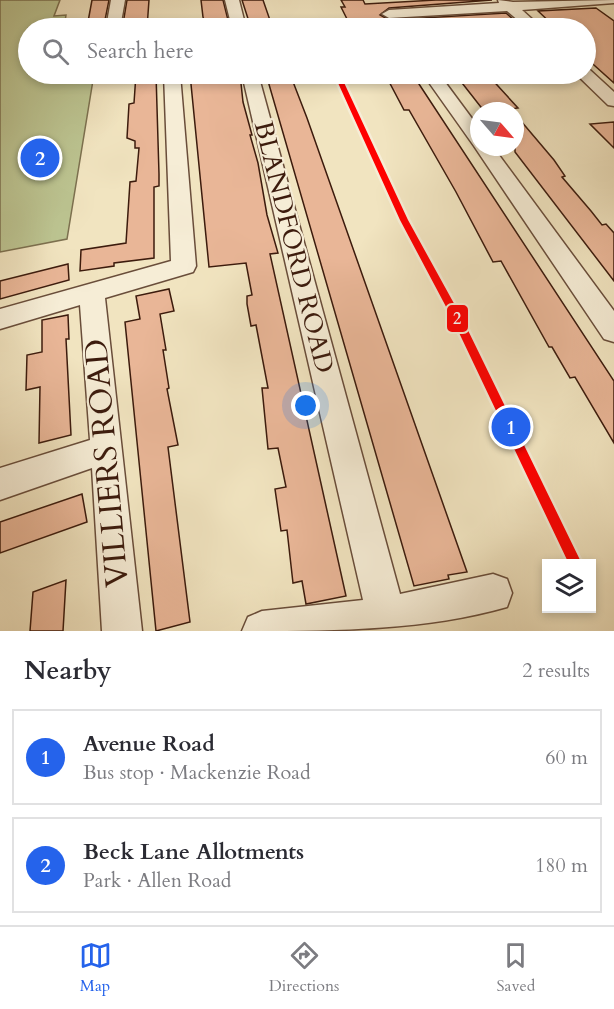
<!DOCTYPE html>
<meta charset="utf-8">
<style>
:root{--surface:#fff;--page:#f7f7f7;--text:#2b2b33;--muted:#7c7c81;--line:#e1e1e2;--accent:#2563eb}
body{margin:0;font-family:Cardo,serif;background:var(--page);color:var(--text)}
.controls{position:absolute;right:18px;bottom:18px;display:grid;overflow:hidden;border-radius:0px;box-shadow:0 3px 9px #0003}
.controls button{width:54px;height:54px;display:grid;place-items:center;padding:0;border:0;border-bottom:2px solid var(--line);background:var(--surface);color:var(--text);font:30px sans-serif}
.compass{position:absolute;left:470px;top:102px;width:54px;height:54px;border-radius:50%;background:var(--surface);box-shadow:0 3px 9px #0003;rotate:118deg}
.you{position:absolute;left:306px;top:406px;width:21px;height:21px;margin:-15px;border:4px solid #fff;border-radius:50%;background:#1a73e8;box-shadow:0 0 0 9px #1a73e833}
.badge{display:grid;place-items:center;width:39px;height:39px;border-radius:50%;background:var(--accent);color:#fff;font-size:20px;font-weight:700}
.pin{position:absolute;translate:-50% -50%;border:3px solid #fff;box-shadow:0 2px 6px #0006}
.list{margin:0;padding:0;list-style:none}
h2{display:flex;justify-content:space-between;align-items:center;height:78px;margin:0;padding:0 24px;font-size:26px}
h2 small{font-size:20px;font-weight:400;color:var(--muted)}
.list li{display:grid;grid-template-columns:39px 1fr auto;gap:18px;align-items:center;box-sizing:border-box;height:96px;margin:0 12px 12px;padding:0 12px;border:2px solid var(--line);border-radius:0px}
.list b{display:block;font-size:22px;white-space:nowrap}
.list p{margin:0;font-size:20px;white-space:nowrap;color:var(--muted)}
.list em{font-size:20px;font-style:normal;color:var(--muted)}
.icon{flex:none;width:33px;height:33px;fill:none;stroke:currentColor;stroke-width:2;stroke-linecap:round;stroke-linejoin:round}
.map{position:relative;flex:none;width:614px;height:631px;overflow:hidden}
.search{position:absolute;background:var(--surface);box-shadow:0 3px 9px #0003;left:18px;right:18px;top:18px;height:66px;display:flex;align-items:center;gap:15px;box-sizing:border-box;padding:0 21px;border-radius:33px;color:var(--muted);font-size:22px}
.sheet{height:294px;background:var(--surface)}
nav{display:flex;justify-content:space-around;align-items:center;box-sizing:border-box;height:84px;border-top:2px solid var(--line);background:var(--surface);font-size:16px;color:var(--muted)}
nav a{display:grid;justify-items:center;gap:3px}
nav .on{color:var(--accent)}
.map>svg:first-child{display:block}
</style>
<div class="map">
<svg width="614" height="631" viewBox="0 0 614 631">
<rect width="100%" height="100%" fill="#f1e4c0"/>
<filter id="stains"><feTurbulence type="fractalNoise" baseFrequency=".00333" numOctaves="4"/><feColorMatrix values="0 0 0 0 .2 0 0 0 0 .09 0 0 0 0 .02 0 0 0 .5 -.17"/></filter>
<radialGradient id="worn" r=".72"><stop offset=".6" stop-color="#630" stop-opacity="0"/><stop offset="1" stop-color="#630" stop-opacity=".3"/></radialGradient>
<path fill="#bcc491" stroke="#7c704f" stroke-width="1.5" d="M0,0H60L54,16L66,15L64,28H28V74H94L67,239L0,252Z"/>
<g fill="#e9b697" stroke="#3c1b0d" stroke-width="1.5">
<path d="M92,0H109L104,25L87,27Z"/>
<path d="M127,0H149L147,28H128V24H123Z"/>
<path d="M201,0H223L230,28H207L203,17Z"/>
<path d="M242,0H263L272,26L251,28Z"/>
<path d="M341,0H363L365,4L436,0H492L389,8L380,15L389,20L506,13L516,22L406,28H363L359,22L349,23L341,7H345Z"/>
<path d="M596,8L614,21V83L585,57V28H556L538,11Z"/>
<path d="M136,74H156L159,174V186L154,187V258L114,263V266L80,271L81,250L126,243L130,182L136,181L139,148H135V141L127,138L129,104L134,103Z"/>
<path d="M190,74H240L243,102L252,135H250L258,163L267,215L278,253L270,254L346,596L306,604L302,581L293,583L287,530L281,531L275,489L286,487L278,448L268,449L262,388H268L256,325L251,326L247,304V296L252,295L246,263L209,267Z"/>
<path d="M266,74H290L307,118L467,572L448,575L449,579L414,586Z"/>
<path d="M385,74H410L419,84L614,381V443L575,377L570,378L552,347H549L501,261L493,262L456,192L409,110H404Z"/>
<path d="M455,74H487L518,108L510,109L512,111H484Z"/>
<path d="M515,114L554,160L565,176L562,177L591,211L602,225L606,224L614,233V281L515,152Z"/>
<path d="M614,122V148L590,124Z"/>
<path d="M68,264L69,280L0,299V281Z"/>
<path d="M169,289L174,311L160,314L166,350H163L169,388L167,389L178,445L168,447L190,622L156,631L125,322L140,319L136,296Z"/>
<path d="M68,315L69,339H66L71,435L39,443L40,387L26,390L27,355L42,352V320Z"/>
<path d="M82,494L87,522L0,553V522Z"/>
<path d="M66,580L63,631H30L33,592Z"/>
</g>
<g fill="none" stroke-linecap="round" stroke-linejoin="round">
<defs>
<g id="minor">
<path d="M111,0H125L120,28H106Z"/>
<path d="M225,0H239L246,28H232Z"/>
<path d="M498,0L513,2L614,0V3L522,10L542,28H527L507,11L389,18L382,14L389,10L499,3Z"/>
<path d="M586,69L590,70L614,92V106L608,105L576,74H586Z"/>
<path d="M164,74H180L196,266L193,272L105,298L142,631H102L92,468L0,500V468L90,440L80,305L0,329V309L171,261Z"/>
<path d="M242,74H258L400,594L493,574L507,579L512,593L507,607C424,631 330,631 242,631L248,617L262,611L363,600Z"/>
<path d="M423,74H439L479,128V147H493L614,311V342L604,339L474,146Z"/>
</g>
</defs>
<use href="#minor" stroke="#694d3a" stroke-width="3"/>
<use href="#minor" fill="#f6edd6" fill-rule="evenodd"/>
<defs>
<path id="tram-1" d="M334,74H340L408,220L462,318L582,564H569L452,318L400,220Z"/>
</defs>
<use href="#tram-1" stroke="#f6edd6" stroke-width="5"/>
<use href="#tram-1" fill="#f00" fill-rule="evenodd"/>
</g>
<g text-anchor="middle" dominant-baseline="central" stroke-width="4.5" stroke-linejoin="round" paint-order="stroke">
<g font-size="26" fill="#3c1b0d" stroke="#f6edd6">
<text transform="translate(294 247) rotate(76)">BLANDFORD ROAD</text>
</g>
<g font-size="32" fill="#3c1b0d" stroke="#f6edd6">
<text transform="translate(107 463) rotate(-95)">VILLIERS ROAD</text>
</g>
</g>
<rect stroke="#f6edd6" stroke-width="2" x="446" y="304" width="23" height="29" rx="6" fill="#f00"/>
<g font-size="16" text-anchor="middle" font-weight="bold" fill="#fff">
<text x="457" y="324">2</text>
</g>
<rect width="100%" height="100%" filter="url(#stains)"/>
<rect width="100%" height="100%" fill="url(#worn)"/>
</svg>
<div class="controls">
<button><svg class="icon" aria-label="layers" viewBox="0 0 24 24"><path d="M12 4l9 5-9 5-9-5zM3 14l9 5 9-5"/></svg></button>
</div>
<svg class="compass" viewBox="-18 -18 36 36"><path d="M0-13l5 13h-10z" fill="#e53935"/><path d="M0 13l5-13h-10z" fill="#7c7c81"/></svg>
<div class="you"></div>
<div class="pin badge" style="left:511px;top:427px">1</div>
<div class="pin badge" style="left:40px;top:158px">2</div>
<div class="search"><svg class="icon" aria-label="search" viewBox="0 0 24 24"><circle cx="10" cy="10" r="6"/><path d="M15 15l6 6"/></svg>Search here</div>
</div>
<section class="sheet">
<h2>Nearby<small>2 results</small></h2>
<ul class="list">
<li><span class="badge">1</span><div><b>Avenue Road</b><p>Bus stop · Mackenzie Road</p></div><em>60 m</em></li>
<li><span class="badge">2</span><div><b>Beck Lane Allotments</b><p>Park · Allen Road</p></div><em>180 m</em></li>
</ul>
</section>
<nav>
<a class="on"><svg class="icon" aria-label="map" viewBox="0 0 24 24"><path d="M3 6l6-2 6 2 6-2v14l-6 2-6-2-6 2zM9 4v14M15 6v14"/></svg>Map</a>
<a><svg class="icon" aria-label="directions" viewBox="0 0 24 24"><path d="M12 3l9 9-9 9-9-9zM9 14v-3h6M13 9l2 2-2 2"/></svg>Directions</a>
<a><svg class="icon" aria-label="saved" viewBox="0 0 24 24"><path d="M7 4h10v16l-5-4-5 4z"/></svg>Saved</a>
</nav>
